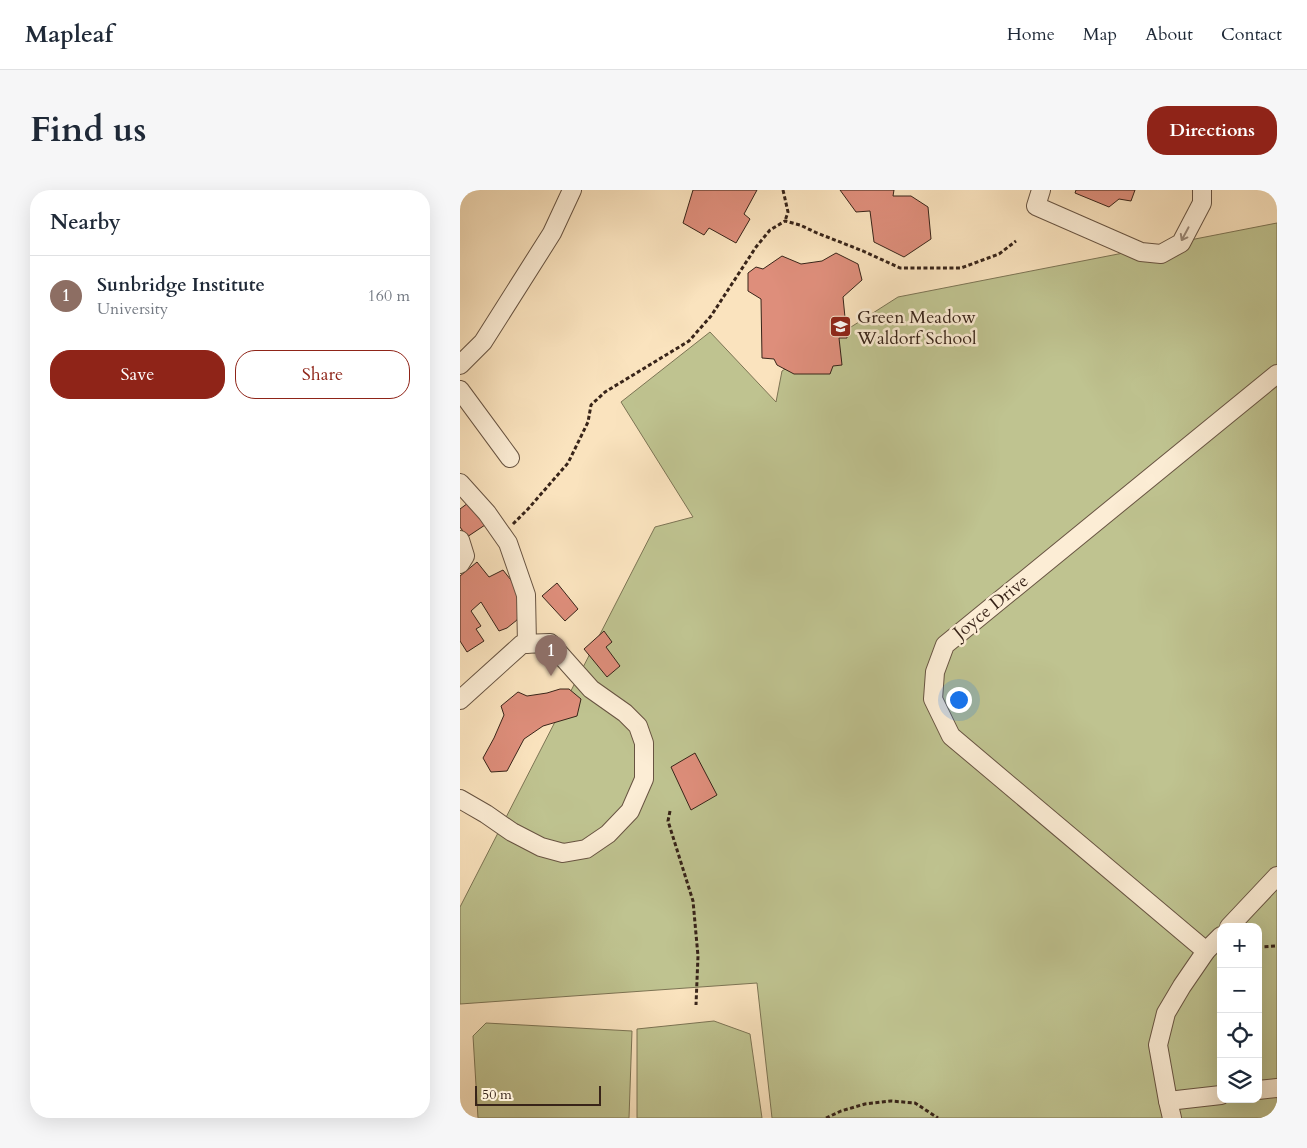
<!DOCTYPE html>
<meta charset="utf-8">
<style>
:root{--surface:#fff;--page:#f6f6f7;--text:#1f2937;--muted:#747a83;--line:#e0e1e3;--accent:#8f2418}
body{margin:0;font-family:Cardo,serif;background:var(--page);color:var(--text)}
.controls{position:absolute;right:15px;bottom:15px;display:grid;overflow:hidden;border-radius:10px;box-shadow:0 5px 20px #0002}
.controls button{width:45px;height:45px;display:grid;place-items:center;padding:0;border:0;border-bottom:1px solid var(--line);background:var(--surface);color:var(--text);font:25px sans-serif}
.scale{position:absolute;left:15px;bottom:12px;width:126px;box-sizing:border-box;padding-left:5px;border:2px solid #382419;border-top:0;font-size:14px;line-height:18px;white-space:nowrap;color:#382419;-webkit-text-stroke:4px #fcedd5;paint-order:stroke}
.you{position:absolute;left:498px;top:509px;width:18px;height:18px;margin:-12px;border:4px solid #fff;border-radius:50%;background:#1a73e8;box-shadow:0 0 0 8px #1a73e833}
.badge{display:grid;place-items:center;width:32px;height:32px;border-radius:50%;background:var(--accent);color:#fff;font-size:16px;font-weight:700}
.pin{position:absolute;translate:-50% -41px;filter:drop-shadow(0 1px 2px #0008)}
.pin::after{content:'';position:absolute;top:26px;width:18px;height:15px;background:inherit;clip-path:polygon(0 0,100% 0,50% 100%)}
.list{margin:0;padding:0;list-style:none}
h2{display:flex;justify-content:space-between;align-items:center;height:65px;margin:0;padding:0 20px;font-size:21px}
h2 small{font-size:16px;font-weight:400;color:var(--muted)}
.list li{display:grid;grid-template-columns:32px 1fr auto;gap:15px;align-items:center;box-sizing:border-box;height:80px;padding:0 20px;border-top:1px solid var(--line)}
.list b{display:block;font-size:19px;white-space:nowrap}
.list p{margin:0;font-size:16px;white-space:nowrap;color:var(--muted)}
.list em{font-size:16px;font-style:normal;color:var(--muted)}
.actions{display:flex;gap:10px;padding:15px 20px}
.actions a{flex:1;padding:11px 0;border:1px solid var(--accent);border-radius:20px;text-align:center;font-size:18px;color:var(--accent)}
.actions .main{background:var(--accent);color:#fff}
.icon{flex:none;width:28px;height:28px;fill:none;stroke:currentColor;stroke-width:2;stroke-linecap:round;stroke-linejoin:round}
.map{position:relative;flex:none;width:817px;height:928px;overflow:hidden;border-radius:20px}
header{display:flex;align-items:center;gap:30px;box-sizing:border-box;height:70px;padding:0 25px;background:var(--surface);border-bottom:1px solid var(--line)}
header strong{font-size:24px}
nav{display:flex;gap:28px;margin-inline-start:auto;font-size:18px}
.intro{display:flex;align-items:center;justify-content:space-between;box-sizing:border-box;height:120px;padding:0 30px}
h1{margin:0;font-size:35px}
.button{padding:12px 22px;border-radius:20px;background:var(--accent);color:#fff;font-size:18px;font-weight:700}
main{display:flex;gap:30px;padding:0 30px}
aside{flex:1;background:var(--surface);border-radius:20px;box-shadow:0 5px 20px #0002}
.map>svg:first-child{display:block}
</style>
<header>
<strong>Mapleaf</strong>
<nav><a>Home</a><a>Map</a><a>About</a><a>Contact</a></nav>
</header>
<div class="intro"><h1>Find us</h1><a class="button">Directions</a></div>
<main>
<aside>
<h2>Nearby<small></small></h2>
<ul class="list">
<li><span class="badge" style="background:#8d6e63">1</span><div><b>Sunbridge Institute</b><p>University</p></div><em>160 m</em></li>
</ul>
<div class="actions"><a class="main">Save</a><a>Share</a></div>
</aside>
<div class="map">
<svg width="817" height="928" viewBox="0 0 817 928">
<rect width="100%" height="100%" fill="#fae3be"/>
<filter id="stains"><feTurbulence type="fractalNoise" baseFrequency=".004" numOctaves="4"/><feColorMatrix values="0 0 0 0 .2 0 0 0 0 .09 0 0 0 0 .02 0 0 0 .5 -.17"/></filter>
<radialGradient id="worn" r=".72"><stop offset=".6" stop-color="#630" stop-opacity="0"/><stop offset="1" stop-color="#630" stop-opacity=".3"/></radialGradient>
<g fill="#bfc390" stroke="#7c7454" fill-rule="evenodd">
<path d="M817,33V928H312L297,793L0,814V717L195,337L233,327L161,212L250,142L316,212L322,181L438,107ZM761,737H798V909H761Z"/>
<path d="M254,831L290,844L302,928H177V839Z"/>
<path d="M26,833L172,841L169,928H18L13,846Z"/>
</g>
<g fill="#de8e7b" stroke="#382419">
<path d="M233,0H297L284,24L290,29L276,53L249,38L244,45L223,33Z"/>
<path d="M380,0H434L433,6H451L468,17L471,49L444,67L414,52L410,21L396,22Z"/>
<path d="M616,0H675L671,11L659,9L649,17L615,3Z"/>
<path d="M376,63L398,74L402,90L383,107L387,148H379L382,175L373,176L370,184H334L317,175L314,169L302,168L301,109L288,101V83L296,77L303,79L322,66L341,74L362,71Z"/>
<path d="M12,310L28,333L7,347L0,337V319Z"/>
<path d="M17,372L29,387L43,380L58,399L61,420L57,430L47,438L39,441L21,412L11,421L21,436L16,439L24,451L7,462L0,451V386Z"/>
<path d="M97,393L118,419L105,431L82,406Z"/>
<path d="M144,441L152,452L146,457L160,476L147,487L124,459Z"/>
<path d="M100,499H109L121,509L117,526L83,536L64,549L47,581L31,582L23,568L34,548L44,525L41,516L58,502L67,506L87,503Z"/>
<path d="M235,563L257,605L231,620L211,577Z"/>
</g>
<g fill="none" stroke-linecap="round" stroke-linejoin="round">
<defs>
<g id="minor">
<path d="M581,0L576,16L681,62L701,64L721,53L742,13V0"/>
<path d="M0,175L23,152L92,43L112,0"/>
<path d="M0,200L50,268"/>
<path d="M0,293L27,323L48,353L66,405L67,454"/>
<path d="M0,350L5,366L0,374"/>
<path d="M0,510L62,454L90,453L131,499L165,523L178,536L184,553V589L170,621L148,644L126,659L103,663L81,657L52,642L26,624L0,609"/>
<path d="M769,737L817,686"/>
<path d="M746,761L491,546L473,509L475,482L485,455L817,184"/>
<path d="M798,900L817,898"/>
<path d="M708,911L761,905"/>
<path d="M712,928L708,911L698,855L706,823L722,796L746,761L761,746"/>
</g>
</defs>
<use href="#minor" stroke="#685442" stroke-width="20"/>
<g stroke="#382419" stroke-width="3" stroke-dasharray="4 2.5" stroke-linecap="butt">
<path d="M323,0L328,22L325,31"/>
<path d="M53,334L68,319L108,273L128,232L131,215L145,202L229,151L251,126L296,57L310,40L325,31L340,35L357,43L403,61L440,78H501L539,64L556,51"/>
<path d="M210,621L208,631L233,711L238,766L236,815"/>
<path d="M798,757L817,756"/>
<path d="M366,928L381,921L405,914L431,911L455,913L478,928"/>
</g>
<use href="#minor" stroke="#fcedd5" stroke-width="18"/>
</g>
<defs><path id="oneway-shaft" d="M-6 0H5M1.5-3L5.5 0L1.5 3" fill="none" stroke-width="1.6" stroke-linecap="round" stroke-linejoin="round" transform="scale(1.25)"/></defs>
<use stroke="#9a8877" href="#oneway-shaft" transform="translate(725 44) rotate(118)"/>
<defs>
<symbol id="school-square" viewBox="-11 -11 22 22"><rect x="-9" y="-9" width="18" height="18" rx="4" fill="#8f2418" stroke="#fcedd5"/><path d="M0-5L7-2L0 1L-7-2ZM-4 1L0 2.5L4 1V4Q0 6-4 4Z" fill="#fff"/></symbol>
</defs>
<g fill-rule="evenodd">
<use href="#school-square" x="368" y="124" width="25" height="25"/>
</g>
<g text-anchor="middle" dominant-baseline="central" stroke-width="5" stroke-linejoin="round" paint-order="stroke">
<g font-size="18" fill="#382419" stroke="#fcedd5" text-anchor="start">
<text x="397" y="127">Green Meadow<tspan x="397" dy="21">Waldorf School</tspan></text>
</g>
<g font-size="18" fill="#382419" stroke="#fcedd5">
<text transform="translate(531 417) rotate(-39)">Joyce Drive</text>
</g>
</g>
<rect width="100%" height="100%" filter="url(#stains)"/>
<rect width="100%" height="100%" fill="url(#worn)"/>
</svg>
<div class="controls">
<button>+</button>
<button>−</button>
<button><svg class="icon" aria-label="locate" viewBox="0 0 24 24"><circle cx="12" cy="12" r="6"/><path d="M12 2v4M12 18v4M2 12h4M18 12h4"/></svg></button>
<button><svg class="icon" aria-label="layers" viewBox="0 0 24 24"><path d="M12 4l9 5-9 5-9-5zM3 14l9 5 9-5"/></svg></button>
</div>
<div class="scale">50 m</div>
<div class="you"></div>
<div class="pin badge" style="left:91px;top:486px;background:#8d6e63">1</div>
</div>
</main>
